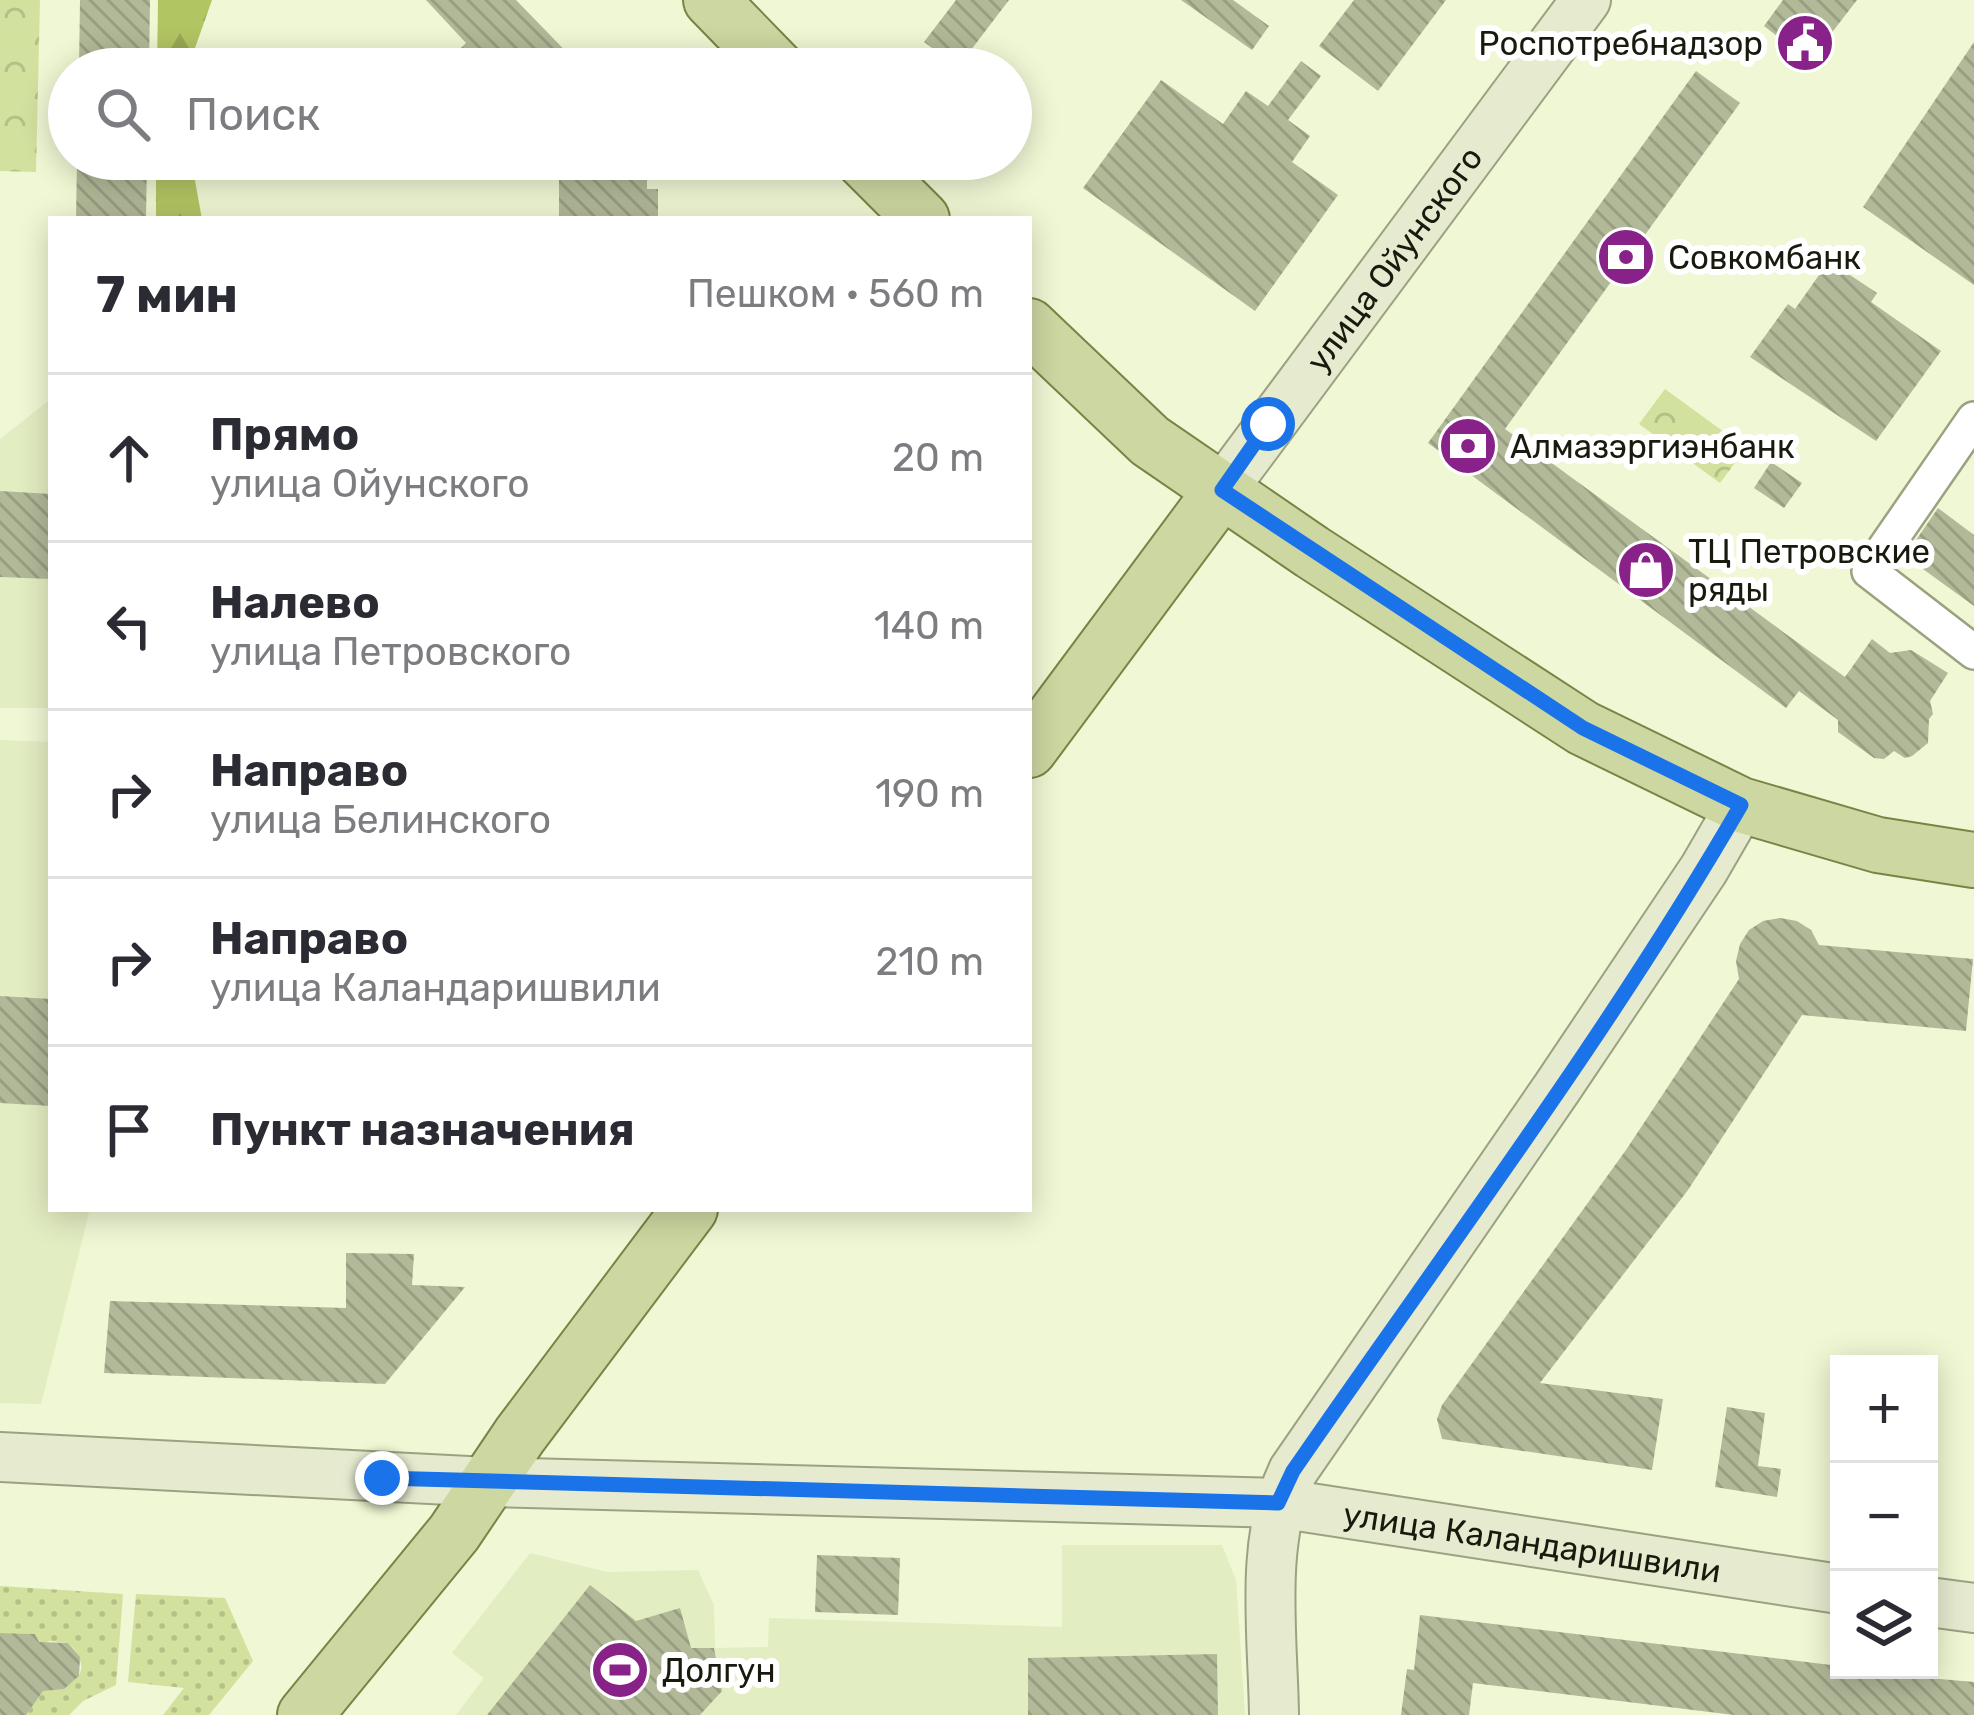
<!DOCTYPE html>
<html lang="ru">
<meta charset="utf-8">
<style>
:root{--surface:#fff;--page:#f7f7f7;--text:#2b2b33;--muted:#7c7c81;--line:#e1e1e2}
body{margin:0;font-family:Rubik,sans-serif;background:var(--page);color:var(--text)}
.controls{position:absolute;right:36px;bottom:36px;display:grid;overflow:hidden;border-radius:0px;box-shadow:0 6px 30px #0003}
.controls button{width:108px;height:108px;display:grid;place-items:center;padding:0;border:0;border-bottom:3px solid var(--line);background:var(--surface);color:var(--text);font:60px sans-serif}
.stop{position:absolute;width:36px;height:36px;margin:-27px;border:9px solid #1a73e8;border-radius:50%;background:#fff}
.stop.end{background:#1a73e8;border-color:#fff;box-shadow:0 3px 12px #0008}
.list{margin:0;padding:0;list-style:none}
h2{display:flex;justify-content:space-between;align-items:center;height:156px;margin:0;padding:0 48px;font-size:51px}
h2 small{font-size:39px;font-weight:400;color:var(--muted)}
.list li{display:grid;grid-template-columns:78px 1fr auto;gap:36px;align-items:center;box-sizing:border-box;height:168px;padding:0 48px;border-top:3px solid var(--line)}
.list b{display:block;font-size:45px;white-space:nowrap}
.list p{margin:0;font-size:39px;white-space:nowrap;color:var(--muted)}
.list em{font-size:39px;font-style:normal;color:var(--muted)}
.icon{flex:none;width:66px;height:66px;fill:none;stroke:currentColor;stroke-width:2;stroke-linecap:round;stroke-linejoin:round}
.map{position:relative;flex:none;width:1974px;height:1715px;overflow:hidden}
.search{position:absolute;background:var(--surface);box-shadow:0 6px 30px #0003;left:48px;top:48px;width:984px;height:132px;display:flex;align-items:center;gap:30px;box-sizing:border-box;padding:0 42px;border-radius:66px;color:var(--muted);font-size:45px}
.panel{position:absolute;background:var(--surface);box-shadow:0 6px 30px #0003;left:48px;top:216px;width:984px;height:996px;border-radius:0px}
.map>svg:first-child{display:block}
</style>
<div class="map">
<svg width="1974" height="1715" viewBox="0 0 1974 1715">
<defs>
<pattern id="grass-dots" width="8" height="8" patternUnits="userSpaceOnUse" patternTransform="scale(3)"><rect width="8" height="8" fill="#d2e19e"/><path d="M2 2h.1M6 6h.1" fill="none" stroke="#b4c087" stroke-width="1.8" stroke-linecap="round"/></pattern>
<pattern id="forest-firs" width="22" height="20" patternUnits="userSpaceOnUse" patternTransform="scale(3)"><rect width="22" height="20" fill="#b2c563"/><path d="M5 1l3.5 6h-7zM16 11l3.5 6h-7z" fill="#98a955"/></pattern>
<pattern id="park-crowns" width="20" height="18" patternUnits="userSpaceOnUse" patternTransform="scale(3)"><rect width="20" height="18" fill="#d2e19e"/><path d="M2 6a3 3 0 1 1 6 0M12 15a3 3 0 1 1 6 0" fill="none" stroke="#b4c087"/></pattern>
<pattern id="building-back-hatch" width="6" height="6" patternUnits="userSpaceOnUse" patternTransform="scale(3)"><rect width="6" height="6" fill="#b2b998"/><path d="M-1 5l2 2M0 0l6 6M5-1l2 2" fill="none" stroke="#989e82"/></pattern>
</defs>
<rect width="100%" height="100%" fill="#eff7d4"/>
<g fill="#e3edc2">
<path d="M51,399V708H0V439Z"/>
<path d="M0,740L51,742V1209H90L41,1404L0,1403Z"/>
<path d="M1062,1545H1222L1236,1580L1245,1715H456L484,1678L452,1653L530,1553L607,1572L698,1570L714,1605L715,1648L768,1647L769,1618L1062,1627Z"/>
</g>
<g fill="url(#grass-dots)">
<path d="M0,1586L123,1594L116,1685L83,1701L69,1715H26L45,1687C78,1690 95,1667 68,1643L49,1641L41,1646L35,1634L0,1633Z"/>
<path d="M136,1594L225,1598L253,1661L209,1715H163L184,1688L128,1682Z"/>
</g>
<g fill="url(#forest-firs)">
<path d="M158,0H212L195,48L193,69H157Z"/>
<path d="M156,159H191L202,219H156Z"/>
</g>
<g fill="url(#park-crowns)">
<path d="M0,0H40L36,172L0,171Z"/>
<path d="M1665,389L1746,448L1720,483L1639,424Z"/>
</g>
<g fill="url(#building-back-hatch)">
<path d="M80,0H150L149,69H79Z"/>
<path d="M426,0H516L583,69H439L466,43Z"/>
<path d="M956,0H1009L958,67L924,42Z"/>
<path d="M1181,0H1233L1269,26L1252,50Z"/>
<path d="M1354,0H1446L1378,91L1319,46Z"/>
<path d="M1783,0H1857L1810,61L1764,26Z"/>
<path d="M1974,42V285L1863,207Z"/>
<path d="M1301,61L1321,76L1288,120L1310,136L1292,162L1338,195L1255,311L1083,188L1161,80L1223,124L1246,91L1268,106Z"/>
<path d="M1696,71L1740,103L1505,429L1845,677L1872,639L1890,653L1911,650L1948,673L1930,701L1933,714L1929,719L1928,743L1912,756L1905,758L1894,751L1884,759L1874,758L1838,732V720L1799,691L1786,708L1428,443Z"/>
<path d="M77,159H147L146,219H76Z"/>
<path d="M574,159H633L647,173V189H658V216L559,219V175Z"/>
<path d="M1829,261L1877,293L1871,302L1941,351L1876,441L1750,357L1788,304L1795,309Z"/>
<path d="M1771,462L1802,483L1784,508L1754,488Z"/>
<path d="M0,491L51,494V579L0,577Z"/>
<path d="M1938,508L1974,535V606L1905,556Z"/>
<path d="M1780,918L1797,921L1811,930L1819,945L1973,959L1966,1031L1802,1015L1688,1190L1540,1383L1663,1399L1652,1470L1442,1439L1437,1419L1442,1405L1626,1150L1739,979L1736,961L1740,944L1749,930L1763,921Z"/>
<path d="M0,996L51,999V1106L0,1103Z"/>
<path d="M346,1253L414,1254L412,1285L465,1287L385,1384L104,1373L110,1301L346,1308Z"/>
<path d="M1727,1407L1765,1413L1758,1466L1781,1469L1777,1497L1715,1487Z"/>
<path d="M817,1555L900,1558L898,1615L815,1612Z"/>
<path d="M590,1585L636,1621L680,1608L691,1648H714L722,1691L700,1715H487Z"/>
<path d="M1420,1615L1839,1666V1670L1974,1682V1715H1734L1473,1683L1469,1715H1401L1407,1669L1414,1670Z"/>
<path d="M0,1633L35,1634L39,1642L68,1643L80,1657L79,1676L64,1689L43,1691L26,1715H0Z"/>
<path d="M1217,1654L1218,1715H1028V1658Z"/>
</g>
<g fill="none" stroke-linecap="round" stroke-linejoin="round">
<defs>
<path id="street" d="M1974,419L1869,571L1974,652"/>
<g id="secondary">
<path id="s1" d="M1222,490L1586,0"/>
<path id="s2" d="M0,1457L488,1482L1278,1503L1839,1589"/>
<path d="M1929,1602L1974,1608"/>
<path d="M1274,1715C1273,1637 1259,1542 1293,1471L1557,1088L1704,869L1741,805"/>
</g>
<g id="primary">
<path d="M711,0L778,69"/>
<path d="M862,159L922,219"/>
<path d="M1029,326L1150,441L1312,552L1583,728L1741,805L1878,845L1974,860"/>
<path d="M1029,750L1222,490"/>
<path d="M305,1715L454,1533L520,1435L690,1209"/>
</g>
</defs>
<use href="#street" stroke="#9aa281" stroke-width="38"/>
<use href="#secondary" stroke="#9aa281" stroke-width="52"/>
<use href="#primary" stroke="#788445" stroke-width="58"/>
<use href="#street" stroke="#fff" stroke-width="33"/>
<use href="#secondary" stroke="#e6ebd0" stroke-width="48"/>
<use href="#primary" stroke="#cdd7a1" stroke-width="54"/>
</g>
<g fill="none" stroke-linecap="round" stroke-linejoin="round">
<path stroke="#1a73e8" stroke-width="15" d="M382,1478L1278,1503L1293,1471C1444,1252 1608,1035 1741,805L1583,728L1222,490L1268,424"/>
</g>
<defs>
<symbol id="civic-disc" viewBox="-11 -11 22 22"><circle r="9.5" fill="#882188" stroke="#fff"/><path d="M-.6-6.5H3V-4.5H.6V-3L4-1V1h2V6H-6V1h2V-1L-.6-3ZM-1.2 2.5V6h2.4V2.5Z" fill="#fff"/></symbol>
<symbol id="bank-disc" viewBox="-11 -11 22 22"><circle r="9.5" fill="#882188" stroke="#fff"/><path d="M-6-4H6V4H-6ZM0-2.3a2.3 2.3 0 1 0 0 4.6a2.3 2.3 0 1 0 0-4.6Z" fill="#fff"/></symbol>
<symbol id="shop-disc" viewBox="-11 -11 22 22"><circle r="9.5" fill="#882188" stroke="#fff"/><path d="M-5-2.5h2.3a2.7 3.5 0 0 1 5.4 0H5L5.5 6h-11ZM-1.5-2.5h3a1.5 2.3 0 0 0-3 0Z" fill="#fff"/></symbol>
<symbol id="stadium-disc" viewBox="-11 -11 22 22"><circle r="9.5" fill="#882188" stroke="#fff"/><path d="M0-5a6.5 5 0 1 0 0 10a6.5 5 0 1 0 0-10ZM-3.5-1.8h7v3.6h-7Z" fill="#fff"/></symbol>
</defs>
<g fill-rule="evenodd">
<use href="#civic-disc" x="1772" y="10" width="66" height="66"/>
<use href="#bank-disc" x="1593" y="224" width="66" height="66"/>
<use href="#bank-disc" x="1435" y="413" width="66" height="66"/>
<use href="#shop-disc" x="1613" y="537" width="66" height="66"/>
<use href="#stadium-disc" x="587" y="1637" width="66" height="66"/>
</g>
<g text-anchor="middle" dominant-baseline="central" stroke-width="12" stroke-linejoin="round" paint-order="stroke">
<g font-size="33" fill="#181a0e" stroke="#fff" text-anchor="start">
<text x="1763" y="43" text-anchor="end">Роспотребнадзор</text>
<text x="1668" y="257">Совкомбанк</text>
<text x="1510" y="446">Алмазэргиэнбанк</text>
<text x="1688" y="551">ТЦ Петровские<tspan x="1688" dy="38">ряды</tspan></text>
<text x="662" y="1670">Долгун</text>
</g>
<g font-size="33" fill="#181a0e" stroke="#fff">
<text stroke="none"><textPath href="#s1" startOffset="288">улица Ойунского</textPath></text>
<text stroke="none"><textPath href="#s2" startOffset="1536">улица Каландаришвили</textPath></text>
</g>
</g>
</svg>
<div class="controls">
<button>+</button>
<button>−</button>
<button><svg class="icon" aria-label="layers" viewBox="0 0 24 24"><path d="M12 4l9 5-9 5-9-5zM3 14l9 5 9-5"/></svg></button>
</div>
<div class="stop" style="left:1268px;top:424px"></div>
<div class="stop end" style="left:382px;top:1478px"></div>
<div class="search"><svg class="icon" aria-label="search" viewBox="0 0 24 24"><circle cx="10" cy="10" r="6"/><path d="M15 15l6 6"/></svg>Поиск</div>
<section class="panel">
<h2>7 мин<small>Пешком · 560 m</small></h2>
<ul class="list">
<li><svg class="icon" aria-label="ahead" viewBox="0 0 24 24"><path d="M12 20V5M6 11l6-6 6 6"/></svg><div><b>Прямо</b><p>улица Ойунского</p></div><em>20 m</em></li>
<li><svg class="icon" aria-label="left" viewBox="0 0 24 24"><path d="M17 20v-9H6M10 6l-5 5 5 5"/></svg><div><b>Налево</b><p>улица Петровского</p></div><em>140 m</em></li>
<li><svg class="icon" aria-label="right" viewBox="0 0 24 24"><path d="M7 20v-9h11M14 6l5 5-5 5"/></svg><div><b>Направо</b><p>улица Белинского</p></div><em>190 m</em></li>
<li><svg class="icon" aria-label="right" viewBox="0 0 24 24"><path d="M7 20v-9h11M14 6l5 5-5 5"/></svg><div><b>Направо</b><p>улица Каландаришвили</p></div><em>210 m</em></li>
<li><svg class="icon" aria-label="arrive" viewBox="0 0 24 24"><path d="M6 21V4h12l-3 4 3 4H6"/></svg><div><b>Пункт назначения</b></div></li>
</ul>
</section>
</div>
